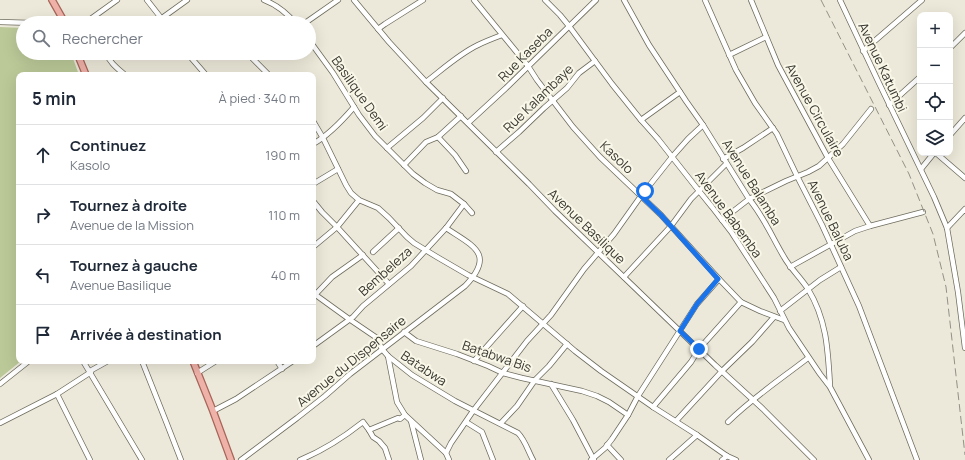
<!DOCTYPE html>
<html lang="fr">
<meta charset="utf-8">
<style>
:root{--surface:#fff;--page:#f6f6f7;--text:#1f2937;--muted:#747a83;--line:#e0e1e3}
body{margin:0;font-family:Manrope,sans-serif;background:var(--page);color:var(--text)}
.controls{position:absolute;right:12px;top:12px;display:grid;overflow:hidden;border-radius:8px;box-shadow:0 4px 16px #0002}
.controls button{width:36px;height:36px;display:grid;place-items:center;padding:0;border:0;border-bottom:1px solid var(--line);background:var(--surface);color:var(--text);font:20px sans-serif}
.stop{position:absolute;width:12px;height:12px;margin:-9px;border:3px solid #1a73e8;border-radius:50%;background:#fff}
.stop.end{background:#1a73e8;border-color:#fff;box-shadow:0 1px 4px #0008}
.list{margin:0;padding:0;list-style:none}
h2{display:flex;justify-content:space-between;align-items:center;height:52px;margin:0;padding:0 16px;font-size:17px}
h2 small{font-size:13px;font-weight:400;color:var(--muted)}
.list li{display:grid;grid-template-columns:26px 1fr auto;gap:12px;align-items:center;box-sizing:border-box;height:60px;padding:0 16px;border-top:1px solid var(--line)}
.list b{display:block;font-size:15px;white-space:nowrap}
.list p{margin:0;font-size:13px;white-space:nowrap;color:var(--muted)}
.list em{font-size:13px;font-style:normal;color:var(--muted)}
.icon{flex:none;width:22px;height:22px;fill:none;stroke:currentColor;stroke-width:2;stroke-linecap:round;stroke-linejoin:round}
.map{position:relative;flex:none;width:965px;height:460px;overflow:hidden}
.search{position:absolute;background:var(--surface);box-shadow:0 4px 16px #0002;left:16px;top:16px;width:300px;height:44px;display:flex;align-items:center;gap:10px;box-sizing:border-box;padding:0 14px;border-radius:22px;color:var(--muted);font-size:15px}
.panel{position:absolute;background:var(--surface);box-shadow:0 4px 16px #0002;left:16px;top:72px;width:300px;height:292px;border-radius:8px}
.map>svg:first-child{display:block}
</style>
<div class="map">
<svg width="965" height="460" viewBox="0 0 965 460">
<rect width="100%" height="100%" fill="#ece9da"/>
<path fill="#bbc998" d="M0,27L23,28V53H71L79,75H19V361H21L0,378Z"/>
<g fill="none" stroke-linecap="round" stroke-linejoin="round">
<defs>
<g id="minor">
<path d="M147,0L165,23"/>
<path d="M264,0C277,5 286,12 295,23"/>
<path d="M354,0L389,42L426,82L529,184L555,211L632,285L715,365L763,409L814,460"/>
<path d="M474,0L528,66L537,80L573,127L600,157L661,215L719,279L741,302L760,311L784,320"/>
<path d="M545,0L560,15L569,26L612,84L641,120L658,139L699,191L712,207L732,233L774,298L789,328L820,374L830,387L869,460"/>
<path d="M624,0L649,45L686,101L703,125L749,199C764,217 772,237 784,257C790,268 801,278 808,289C827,320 828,351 830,386"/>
<path d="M705,0L736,70L755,103L777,134L797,176L822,225L859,306L917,460"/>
<path d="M751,0L778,65L828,158L870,226"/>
<path d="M840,0L878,81L934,197L947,228L958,292L965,348"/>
<path d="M0,22L34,23"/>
<path d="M85,23L117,0"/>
<path d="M157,23L162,18L187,0"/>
<path d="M305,23L338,0"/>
<path d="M378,29L385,24L423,0"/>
<path d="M309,40L333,73L359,115L375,136L413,174L425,183L437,190L451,194L464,204L472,213"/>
<path d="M950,48L965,33"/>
<path d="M863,51L922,0"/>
<path d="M106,53C110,63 117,68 125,75"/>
<path d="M187,53L206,75"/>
<path d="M247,53L269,75"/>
<path d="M729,55L766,37"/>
<path d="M426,82C443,69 459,54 478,45C486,41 494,38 502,35"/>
<path d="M889,105L920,77"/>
<path d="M641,120L680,92"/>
<path d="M313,121L323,138L346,185L351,193L359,200L378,208L389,218L407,237L414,243L437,257L468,275L508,294L575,351L601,371L653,407L697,435L727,456L736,460"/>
<path d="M468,123L506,88L596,0"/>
<path d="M950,135L965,118"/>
<path d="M438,137L455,155L466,171"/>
<path d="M313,144C329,135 342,121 354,107"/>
<path d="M387,148L423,118L443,98"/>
<path d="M496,152L519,132L544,108L567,88L579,73L595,61"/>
<path d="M936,153L965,178"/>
<path d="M723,159L743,148L773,128"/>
<path d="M404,165L426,142L438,137L461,116"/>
<path d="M921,169L934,153"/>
<path d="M313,184L338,169"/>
<path d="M313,201L322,212L337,227L389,284"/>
<path d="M722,220L749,199L786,181L808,172L819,166L843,144L871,109"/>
<path d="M947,228L965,209"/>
<path d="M313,247L337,227L359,200"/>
<path d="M373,252L399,228"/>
<path d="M790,267L855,231L870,226L923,212"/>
<path d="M624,277L671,226L691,199L726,164"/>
<path d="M313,293L349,319L377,338L382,349L388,356L412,375L455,401L518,433C525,440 528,451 533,460"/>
<path d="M314,296L332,277L363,255"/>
<path d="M780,311L820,280L841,267"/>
<path d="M404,332L416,341L457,354L488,366L503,373L522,378L582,391L597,396L609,402L628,415"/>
<path d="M313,346L353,317L363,306L411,266L446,228L464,204"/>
<path d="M388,356L397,402L405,415L446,453"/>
<path d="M83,361L142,460"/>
<path d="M142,361L167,424L181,460"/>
<path d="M277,361L282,369"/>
<path d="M474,361L523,306"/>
<path d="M90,371L108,361"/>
<path d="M197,373L216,361"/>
<path d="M0,384L29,361"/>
<path d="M551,384L573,420L594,460"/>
<path d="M57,394L90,460"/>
<path d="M653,407L691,362L699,349L741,302"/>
<path d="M213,411L236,399L293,361"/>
<path d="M411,421L421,460"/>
<path d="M676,421L722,371L752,342L774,317"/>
<path d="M466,422L482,432L493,460"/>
<path d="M728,422C752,398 781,379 808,358"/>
<path d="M0,423L57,394L91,372"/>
<path d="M501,423L517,406L535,380L549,366L567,344"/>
<path d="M369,430L398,418L400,419L405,415"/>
<path d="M607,445L621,460"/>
<path d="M241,460L297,418L325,396L350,374L465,286C496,254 473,246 446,228"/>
<path d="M300,460C322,451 344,437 363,422L369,430L373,437L379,441L385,448L389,460"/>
<path d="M449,460L446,453L451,443L473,411L527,341L551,315L584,269L614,234L641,196L672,157L688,139L703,125"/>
<path d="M591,460L605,448L612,439L628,415L638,396L697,304L719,279"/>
<path d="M669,460L697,435"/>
<path d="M722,460L727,456"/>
</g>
<g id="major">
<path d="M52,0L65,23"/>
<path d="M77,53L86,75"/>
<path d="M193,361L213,411L231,460"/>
</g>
</defs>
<use href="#minor" stroke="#6e6c5e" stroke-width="6"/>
<use href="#major" stroke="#a8655a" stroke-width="8"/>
<use href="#minor" stroke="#fff" stroke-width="4.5"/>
<use href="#major" stroke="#efb2a9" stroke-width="5.5"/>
<path stroke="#939186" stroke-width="1" stroke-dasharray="8 4" stroke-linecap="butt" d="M821,0L909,174L933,234L946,287L965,455"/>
</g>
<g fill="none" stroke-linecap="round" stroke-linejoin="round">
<path stroke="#1a73e8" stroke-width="5" d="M645,191L641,196L661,215L718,279L697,304L680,331L699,349"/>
</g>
<g text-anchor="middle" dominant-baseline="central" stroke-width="4" stroke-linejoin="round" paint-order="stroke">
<g font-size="13" fill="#373630" stroke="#f9f7e7">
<text transform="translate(525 54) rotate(-45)">Rue Kaseba</text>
<text transform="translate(883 67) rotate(65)">Avenue Katumbi</text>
<text transform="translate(360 93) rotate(55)">Basilique Demi</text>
<text transform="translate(538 98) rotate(-44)">Rue Kalambaye</text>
<text transform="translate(815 110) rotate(61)">Avenue Circulaire</text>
<text transform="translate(617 157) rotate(44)">Kasolo</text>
<text transform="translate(752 182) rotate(58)">Avenue Balamba</text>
<text transform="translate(729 214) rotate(54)">Avenue Babemba</text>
<text transform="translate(831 220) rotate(64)">Avenue Baluba</text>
<text transform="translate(587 226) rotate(44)">Avenue Basilique</text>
<text transform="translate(385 271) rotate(-42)">Bembeleza</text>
<text transform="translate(497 356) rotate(19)">Batabwa Bis</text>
<text transform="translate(351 361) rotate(-39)">Avenue du Dispensaire</text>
<text transform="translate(424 368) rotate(34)">Batabwa</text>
</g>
</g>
</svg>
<div class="controls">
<button>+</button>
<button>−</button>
<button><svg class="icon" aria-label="locate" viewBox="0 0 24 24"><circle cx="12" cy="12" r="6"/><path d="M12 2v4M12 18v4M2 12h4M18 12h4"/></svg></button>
<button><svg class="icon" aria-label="layers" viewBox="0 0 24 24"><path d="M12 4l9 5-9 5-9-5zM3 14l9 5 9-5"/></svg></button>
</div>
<div class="stop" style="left:645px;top:191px"></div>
<div class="stop end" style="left:699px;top:349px"></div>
<div class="search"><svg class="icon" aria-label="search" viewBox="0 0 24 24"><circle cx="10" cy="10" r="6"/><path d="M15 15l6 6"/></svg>Rechercher</div>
<section class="panel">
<h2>5 min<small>À pied · 340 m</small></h2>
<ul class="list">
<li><svg class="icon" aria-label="ahead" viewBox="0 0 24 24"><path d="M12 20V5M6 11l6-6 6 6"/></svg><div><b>Continuez</b><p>Kasolo</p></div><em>190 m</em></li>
<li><svg class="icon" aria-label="right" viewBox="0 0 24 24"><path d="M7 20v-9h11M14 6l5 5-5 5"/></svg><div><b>Tournez à droite</b><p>Avenue de la Mission</p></div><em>110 m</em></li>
<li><svg class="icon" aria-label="left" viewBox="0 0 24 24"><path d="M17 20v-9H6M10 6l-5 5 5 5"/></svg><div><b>Tournez à gauche</b><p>Avenue Basilique</p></div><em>40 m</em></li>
<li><svg class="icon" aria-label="arrive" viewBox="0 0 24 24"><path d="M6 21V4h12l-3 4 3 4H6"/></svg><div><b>Arrivée à destination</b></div></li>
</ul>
</section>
</div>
